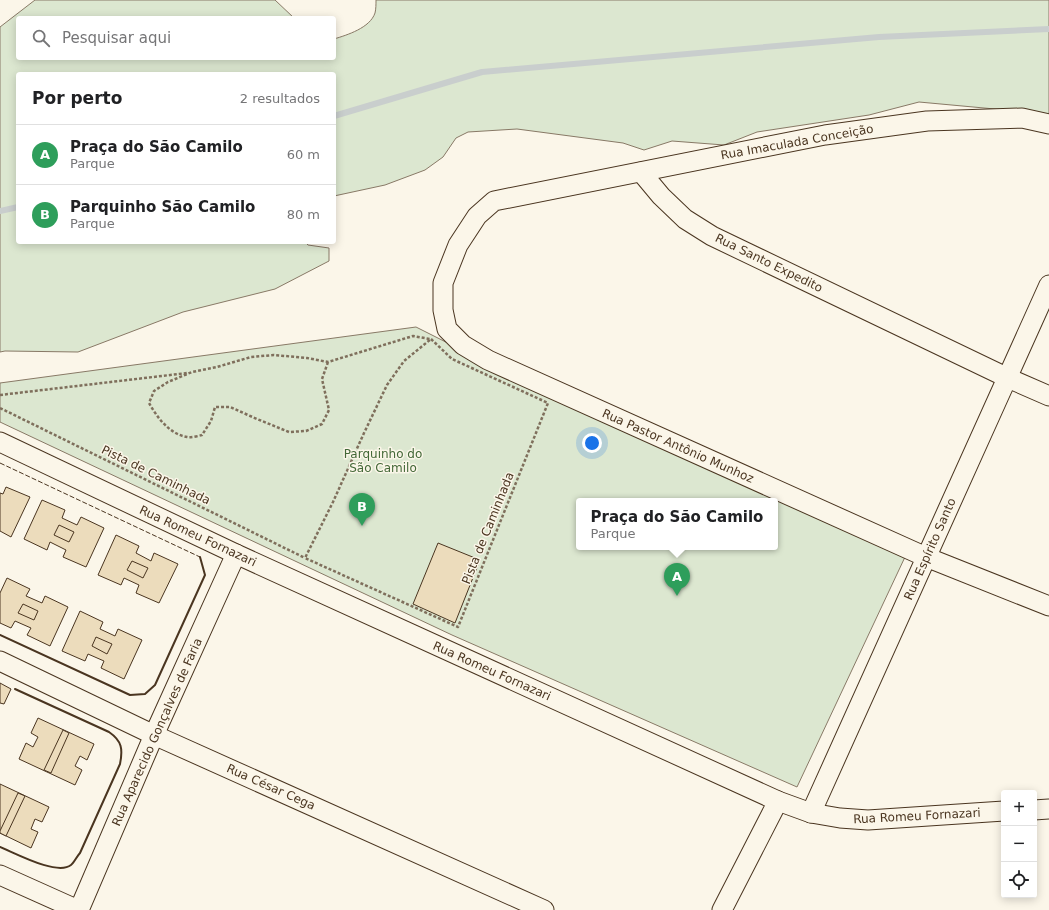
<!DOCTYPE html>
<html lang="pt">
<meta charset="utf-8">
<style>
:root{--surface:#fff;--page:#f2f2f2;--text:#202124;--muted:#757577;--line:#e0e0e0;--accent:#2563eb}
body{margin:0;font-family:"DejaVu Sans",sans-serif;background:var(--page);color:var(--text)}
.controls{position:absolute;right:12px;bottom:12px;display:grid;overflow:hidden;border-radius:4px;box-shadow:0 2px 10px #0003}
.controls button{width:36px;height:36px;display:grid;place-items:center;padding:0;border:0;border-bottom:1px solid var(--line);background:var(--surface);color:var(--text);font:20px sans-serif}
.you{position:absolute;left:592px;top:443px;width:14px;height:14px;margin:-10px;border:3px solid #fff;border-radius:50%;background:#1a73e8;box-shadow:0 0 0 6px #1a73e833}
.badge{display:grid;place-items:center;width:26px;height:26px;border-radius:50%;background:var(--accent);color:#fff;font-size:13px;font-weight:700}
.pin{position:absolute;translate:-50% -33px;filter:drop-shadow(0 1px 2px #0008)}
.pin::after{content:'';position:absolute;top:21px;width:14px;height:12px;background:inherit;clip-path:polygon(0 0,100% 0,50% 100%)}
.popup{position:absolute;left:576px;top:498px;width:202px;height:52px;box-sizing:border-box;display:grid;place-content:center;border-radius:4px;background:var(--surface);filter:drop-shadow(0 1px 3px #0005);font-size:13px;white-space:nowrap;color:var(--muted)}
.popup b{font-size:15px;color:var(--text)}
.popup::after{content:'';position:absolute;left:50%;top:100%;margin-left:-8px;border:8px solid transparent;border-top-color:var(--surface)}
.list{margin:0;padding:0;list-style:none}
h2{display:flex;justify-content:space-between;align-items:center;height:52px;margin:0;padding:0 16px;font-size:17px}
h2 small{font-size:13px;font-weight:400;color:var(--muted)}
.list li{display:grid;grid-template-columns:26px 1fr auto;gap:12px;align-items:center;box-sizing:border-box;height:60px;padding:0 16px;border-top:1px solid var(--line)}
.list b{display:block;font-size:15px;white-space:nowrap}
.list p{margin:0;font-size:13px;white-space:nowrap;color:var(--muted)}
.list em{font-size:13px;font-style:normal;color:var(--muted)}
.icon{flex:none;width:22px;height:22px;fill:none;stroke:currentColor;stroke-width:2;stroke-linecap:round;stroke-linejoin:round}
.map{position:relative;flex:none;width:1049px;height:910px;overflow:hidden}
.search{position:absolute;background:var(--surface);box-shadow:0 2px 10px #0003;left:16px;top:16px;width:320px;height:44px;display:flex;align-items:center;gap:10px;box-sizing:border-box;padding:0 14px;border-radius:4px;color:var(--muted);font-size:15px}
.panel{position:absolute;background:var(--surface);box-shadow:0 2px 10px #0003;left:16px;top:72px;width:320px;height:172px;border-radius:4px}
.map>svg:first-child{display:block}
</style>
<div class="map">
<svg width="1049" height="910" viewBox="0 0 1049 910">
<rect width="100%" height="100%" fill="#fbf6e9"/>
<g fill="#dce7d0" stroke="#887966" fill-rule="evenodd">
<path d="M35,0H275L294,18H18V58H334V39C347,35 370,28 375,13C376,9 376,4 376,0H1049V114L919,102L869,115L757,132L724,145L672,141L644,150L623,143L517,129L468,132L456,138L443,157L425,170L385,185L334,196V74H18V242H305L308,245L329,248V261L275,289L183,312L78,352L5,351L0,352V27Z"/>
<path d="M416,327L547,393L905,557L797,787L452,635L0,422V383ZM579,501H775V547H579Z"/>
</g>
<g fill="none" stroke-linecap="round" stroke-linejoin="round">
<g stroke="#c9cecd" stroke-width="6">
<path d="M334,116L482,72L879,37L1049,29"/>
<path d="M0,211L18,207"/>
</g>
</g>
<g fill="#ecdcbc" stroke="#4a3520">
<path d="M6,487L30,497L11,537L0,531V493L3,494Z"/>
<path d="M42,500L65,510L62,518L77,525L81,517L104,528L86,567L63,557L66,550L50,542L47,550L24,539Z"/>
<path d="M59,525L74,532L69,542L54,535Z"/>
<path d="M116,535L139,546L136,553L151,561L154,553L178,564L159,603L136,593L139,585L124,578L121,585L98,575Z"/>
<path d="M438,543L480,560L455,623L413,604Z"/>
<path d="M132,561L148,568L143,578L127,570Z"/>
<path d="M7,578L30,589L26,596L42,603L45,596L68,607L50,646L27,635L31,628L15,621L11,628L0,623V593Z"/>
<path d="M23,604L38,611L34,620L18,613Z"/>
<path d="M80,611L103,622L100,629L115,636L118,629L142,640L124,679L101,668L104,661L88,654L85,661L62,651Z"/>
<path d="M96,637L112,644L107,654L92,646Z"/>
<path d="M0,683L11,689L4,704L0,703Z"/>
<path d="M38,718L94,744L87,760L80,756L75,766L82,770L75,785L19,759L26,743L33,747L38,737L31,733Z"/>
<path d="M63,730L69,733L51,773L44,770Z"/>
<path d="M0,784L49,807L42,822L35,819L31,829L38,832L31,848L0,833Z"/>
<path d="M18,793L25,796L6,836L0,833V831Z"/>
</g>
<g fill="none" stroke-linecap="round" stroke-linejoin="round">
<defs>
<g id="minor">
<path d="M1049,124L1022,118L927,121L825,135L494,201L477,216L458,245L443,283V310L447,329L463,345L488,360L926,557L1049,606"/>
<path d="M641,172L661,196L685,219L712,236L1008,378L1049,396"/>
<path d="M0,442L236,554L778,801L811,813L840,818L868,820L1004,811"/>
<path d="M0,661L154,735L544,910"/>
<path d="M1034,810L1049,809"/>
<path d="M811,813L1049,285"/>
<path d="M0,875L78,910"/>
<path d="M79,910L154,735L236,554"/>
<path d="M722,910L778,801"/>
</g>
</defs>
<use href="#minor" stroke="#4a3520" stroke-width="21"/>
<g stroke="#7f6f5c" stroke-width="2.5" stroke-dasharray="3 2" stroke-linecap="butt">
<path d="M431,339L452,359L548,403L458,627L305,558L333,502L364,433L387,385L404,361Z"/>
<path d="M328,362L322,379L329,410L322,424L306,431L289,432L257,419L230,407H215L211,421L202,435C198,436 191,438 187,437C169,434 157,417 149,403L154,391L168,382L192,372L217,367L251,357L274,355L307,358L328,362L413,336L430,339"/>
<path d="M0,395L187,373"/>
<path d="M0,408L305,558"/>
</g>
<use href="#minor" stroke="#fbf6e9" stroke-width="19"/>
<path stroke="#4a3520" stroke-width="1" stroke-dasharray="5 2" stroke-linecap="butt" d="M0,463L200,557"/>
<g stroke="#4a3520" stroke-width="2">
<path d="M0,635L130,695L145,694L155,685L205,575L200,557"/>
<path d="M0,847C15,853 57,876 71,865C74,863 77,856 80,853L120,764C123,749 122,741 109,732L15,689"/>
</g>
</g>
<g text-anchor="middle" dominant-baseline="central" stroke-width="3" stroke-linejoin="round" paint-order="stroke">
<g font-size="12" fill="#4a3520" stroke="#fbf6e9">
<text transform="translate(797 142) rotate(-10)">Rua Imaculada Conceição</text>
<text transform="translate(769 263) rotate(26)">Rua Santo Expedito</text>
<text transform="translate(678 446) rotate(24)">Rua Pastor Antônio Munhoz</text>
<text transform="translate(156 475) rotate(26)">Pista de Caminhada</text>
<text transform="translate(488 528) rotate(-68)">Pista de Caminhada</text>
<text transform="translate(198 536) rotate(25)">Rua Romeu Fornazari</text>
<text transform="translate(930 549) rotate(-66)">Rua Espírito Santo</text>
<text transform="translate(492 671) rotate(24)">Rua Romeu Fornazari</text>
<text transform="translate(157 732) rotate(-66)">Rua Aparecido Gonçalves de Faria</text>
<text transform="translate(271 787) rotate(24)">Rua César Cega</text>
<text transform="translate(917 816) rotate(-3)">Rua Romeu Fornazari</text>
</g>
<g font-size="12" fill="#436837" stroke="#fbf6e9">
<text x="383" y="454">Parquinho do<tspan x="383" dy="14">São Camilo</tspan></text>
</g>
</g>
</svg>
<div class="controls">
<button>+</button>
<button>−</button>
<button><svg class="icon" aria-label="locate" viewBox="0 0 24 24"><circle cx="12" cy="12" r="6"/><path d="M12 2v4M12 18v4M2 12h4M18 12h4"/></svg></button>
</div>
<div class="you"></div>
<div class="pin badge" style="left:677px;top:596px;background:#2e9e5b">A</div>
<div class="popup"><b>Praça do São Camilo</b>Parque</div>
<div class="pin badge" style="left:362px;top:526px;background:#2e9e5b">B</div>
<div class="search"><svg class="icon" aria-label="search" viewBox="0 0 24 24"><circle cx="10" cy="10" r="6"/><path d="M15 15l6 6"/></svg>Pesquisar aqui</div>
<section class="panel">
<h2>Por perto<small>2 resultados</small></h2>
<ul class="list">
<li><span class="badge" style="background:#2e9e5b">A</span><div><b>Praça do São Camilo</b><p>Parque</p></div><em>60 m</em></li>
<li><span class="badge" style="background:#2e9e5b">B</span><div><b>Parquinho São Camilo</b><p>Parque</p></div><em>80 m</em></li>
</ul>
</section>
</div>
